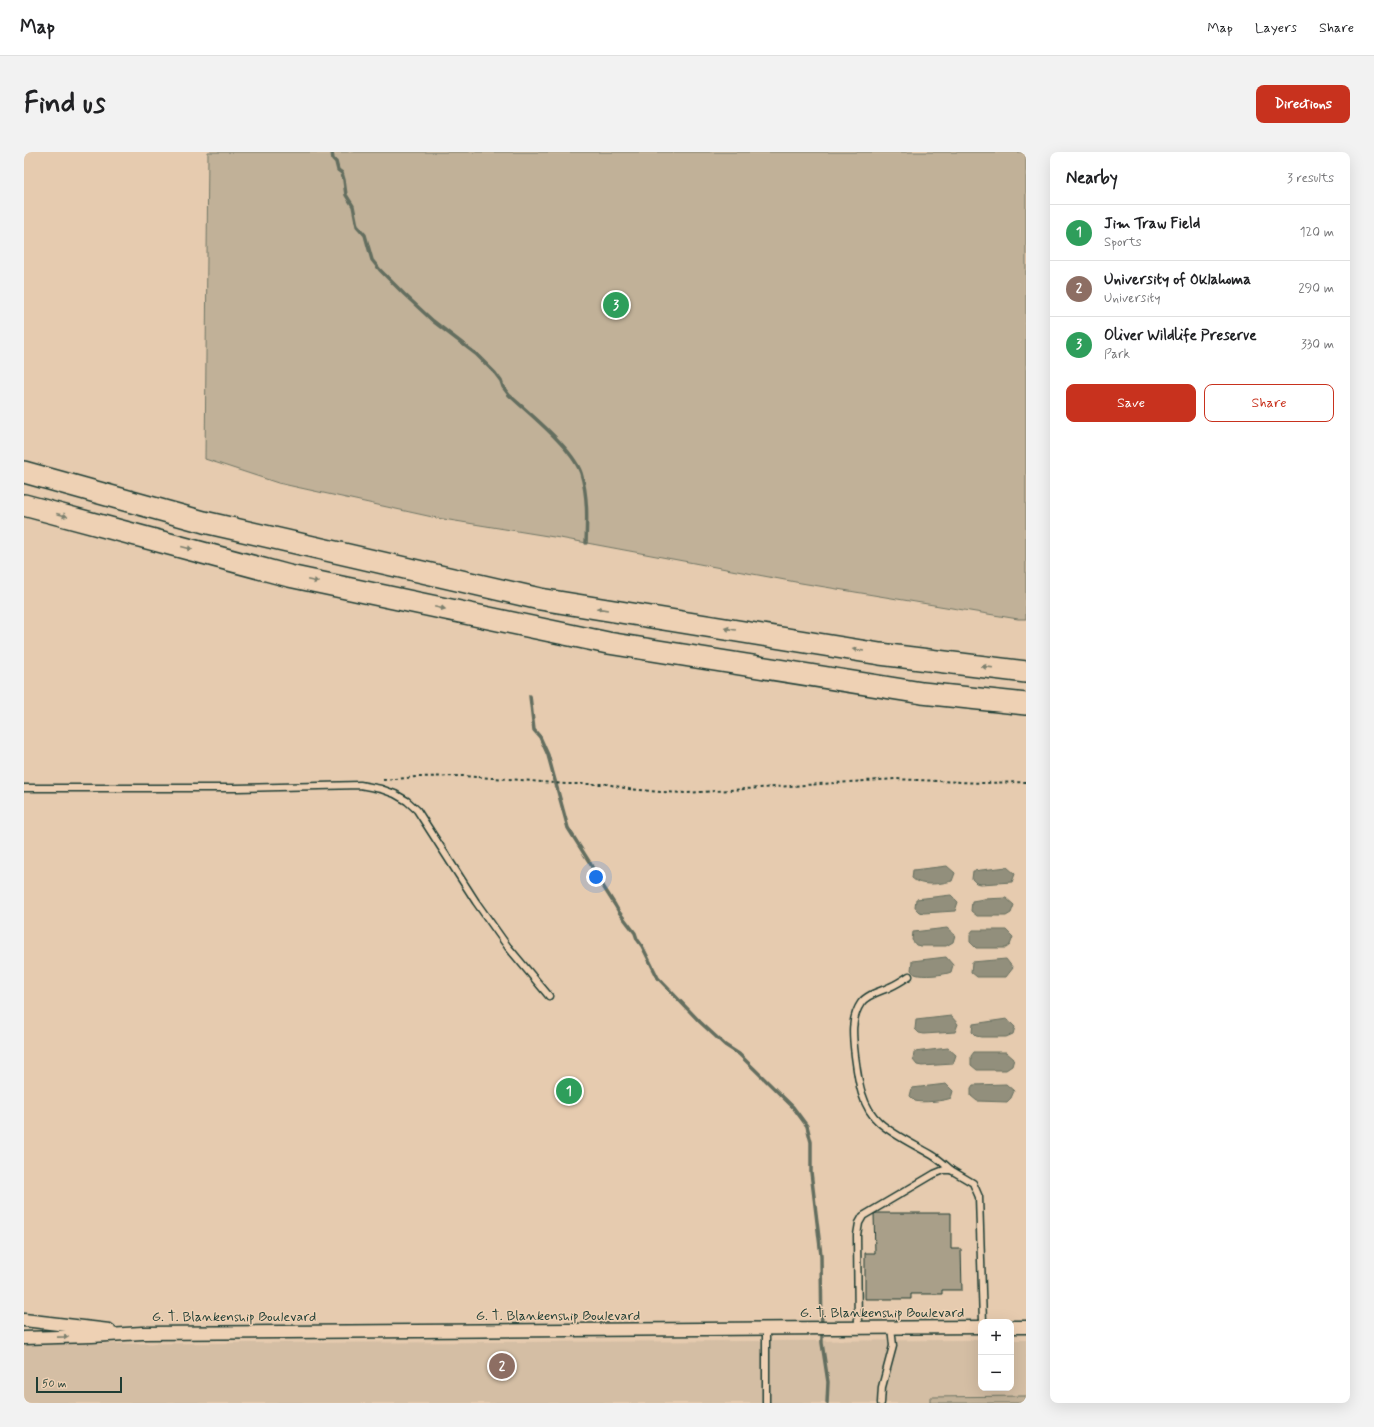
<!DOCTYPE html>
<meta charset="utf-8">
<style>
:root{--surface:#fff;--page:#f2f2f2;--text:#202124;--muted:#757577;--line:#e0e0e0;--accent:#c8321e}
body{margin:0;font-family:Mynerve,sans-serif;background:var(--page);color:var(--text)}
.controls{position:absolute;right:12px;bottom:12px;display:grid;overflow:hidden;border-radius:8px;box-shadow:0 4px 16px #0002}
.controls button{width:36px;height:36px;display:grid;place-items:center;padding:0;border:0;border-bottom:1px solid var(--line);background:var(--surface);color:var(--text);font:20px sans-serif}
.scale{position:absolute;left:12px;bottom:10px;width:86px;box-sizing:border-box;padding-left:4px;border:2px solid #1f3d34;border-top:0;font-size:11px;line-height:14px;white-space:nowrap;color:#1f3d34;-webkit-text-stroke:3px #eed1b4;paint-order:stroke}
.you{position:absolute;left:572px;top:725px;width:14px;height:14px;margin:-10px;border:3px solid #fff;border-radius:50%;background:#1a73e8;box-shadow:0 0 0 6px #1a73e833}
.badge{display:grid;place-items:center;width:26px;height:26px;border-radius:50%;background:var(--accent);color:#fff;font-size:13px;font-weight:700}
.pin{position:absolute;translate:-50% -50%;border:2px solid #fff;box-shadow:0 1px 4px #0006}
.list{margin:0;padding:0;list-style:none}
h2{display:flex;justify-content:space-between;align-items:center;height:52px;margin:0;padding:0 16px;font-size:17px}
h2 small{font-size:13px;font-weight:400;color:var(--muted)}
.list li{display:grid;grid-template-columns:26px 1fr auto;gap:12px;align-items:center;box-sizing:border-box;height:56px;padding:0 16px;border-top:1px solid var(--line)}
.list b{display:block;font-size:15px;white-space:nowrap}
.list p{margin:0;font-size:13px;white-space:nowrap;color:var(--muted)}
.list em{font-size:13px;font-style:normal;color:var(--muted)}
.actions{display:flex;gap:8px;padding:12px 16px}
.actions a{flex:1;padding:9px 0;border:1px solid var(--accent);border-radius:8px;text-align:center;font-size:14px;color:var(--accent)}
.actions .main{background:var(--accent);color:#fff}
.map{position:relative;flex:none;width:1002px;height:1251px;overflow:hidden;border-radius:8px}
header{display:flex;align-items:center;gap:24px;box-sizing:border-box;height:56px;padding:0 20px;background:var(--surface);border-bottom:1px solid var(--line)}
header strong{font-size:19px}
nav{display:flex;gap:22px;margin-inline-start:auto;font-size:14px}
.intro{display:flex;align-items:center;justify-content:space-between;box-sizing:border-box;height:96px;padding:0 24px}
h1{margin:0;font-size:28px}
.button{padding:10px 18px;border-radius:8px;background:var(--accent);color:#fff;font-size:14px;font-weight:700}
main{display:flex;gap:24px;padding:0 24px}
aside{flex:1;background:var(--surface);border-radius:8px;box-shadow:0 4px 16px #0002}
.map>svg:first-child{display:block}
</style>
<header>
<strong>Map</strong>
<nav><a>Map</a><a>Layers</a><a>Share</a></nav>
</header>
<div class="intro"><h1>Find us</h1><a class="button">Directions</a></div>
<main>
<div class="map">
<svg width="1002" height="1251" viewBox="0 0 1002 1251">
<rect width="100%" height="100%" fill="#e6cbaf"/>
<filter id="ink" filterUnits="userSpaceOnUse"><feTurbulence type="fractalNoise" baseFrequency=".025" numOctaves="2"/><feDisplacementMap in="SourceGraphic" scale="8" xChannelSelector="R" yChannelSelector="G"/><feConvolveMatrix kernelMatrix="1 2 1 2 8 2 1 2 1" color-interpolation-filters="sRGB"/></filter>
<g filter="url(#ink)">
<path fill="#d4bea4" d="M957,1188V1236H987V1188H1002V1251H0V1192Z"/>
<g fill="#c1b198" stroke="#707766">
<path d="M184,0H1002V467H994L777,431L536,386L413,366L254,331L181,307Z"/>
<path d="M1002,1244V1251H906V1245Z"/>
</g>
<g fill="#928f7b" stroke="#646e5f">
<path d="M923,714L931,721L928,729C916,732 897,735 888,726L889,718Z"/>
<path d="M983,715L991,722L988,730L957,732L952,731L948,727L949,719Z"/>
<path d="M927,743L934,750L931,759L900,761L895,760L891,756L892,747Z"/>
<path d="M982,746L990,753L987,761L982,764H953L947,759L948,749L960,747Z"/>
<path d="M923,776L931,783L929,790L922,794H897L892,793L888,788L889,780Z"/>
<path d="M949,778H982L989,785L986,793L982,796H952L946,790V782Z"/>
<path d="M922,805L929,813L927,820C921,823 897,825 891,822C890,822 888,819 887,818L888,809Z"/>
<path d="M982,807L989,816L982,825H953L947,820L948,810Z"/>
<path d="M927,864L934,872L931,880L900,882L895,881L891,877L892,868Z"/>
<path d="M983,867L991,875L989,882L982,885H957L952,884L948,880L949,872Z"/>
<path d="M924,896L932,903L929,912L898,914L893,913L889,908L890,900Z"/>
<path d="M950,900H982L990,907L988,914L982,918H953L947,913V904Z"/>
<path d="M922,932L929,939L927,946C921,949 897,951 891,949C890,948 887,945 886,944L888,936Z"/>
<path d="M982,932L990,939L987,946L983,950L953,949L947,944V936L949,933Z"/>
</g>
<g fill="none" stroke-linecap="round" stroke-linejoin="round">
<g stroke="#646e5f" stroke-width="3.5">
<path d="M308,0L309,7L312,10L314,18L318,21L320,28L322,43L329,54L333,74L341,83L348,108L356,118L380,142L409,169L452,202L471,221L477,229L479,235L485,243C505,261 548,296 557,321C564,344 563,368 562,391"/>
<path d="M506,544L510,578L516,585L524,603L544,676L566,711L572,723L591,753L595,760L611,781L613,787L618,794L634,826L676,870L701,893L715,902L769,955L783,974L787,990V1020L797,1103L798,1191L804,1230L803,1251"/>
</g>
</g>
<path fill="#a99f89" stroke="#1f3d34" d="M853,1061H927V1097H937L938,1138H918V1142H887V1147H841V1101H851L850,1062Z"/>
<g fill="none" stroke-linecap="round" stroke-linejoin="round">
<defs>
<g id="service">
<path d="M0,636H213L336,633L357,637L371,642L383,649L393,658L452,750L484,795L525,844"/>
<path d="M885,824C879,828 873,832 866,835C858,839 843,842 837,851C826,867 829,886 831,904C834,927 837,955 856,971C871,984 891,993 908,1003C915,1007 921,1013 927,1018"/>
<path d="M834,1176L833,1083L835,1071L839,1064L910,1022L920,1018H927L949,1031L955,1045L959,1170"/>
<path d="M742,1177V1251"/>
<path d="M857,1251L858,1235L869,1194L867,1175"/>
</g>
<g id="minor">
<path d="M0,1168L85,1178"/>
<path d="M987,1175H1002"/>
<path d="M0,1186L68,1184L118,1181L957,1175"/>
</g>
<g id="trunk">
<path d="M0,320L180,370L516,447L856,502L1002,520"/>
<path d="M0,353L265,424L584,491L898,541L1002,552"/>
</g>
</defs>
<use href="#service" stroke="#1f3d34" stroke-width="9"/>
<use href="#minor" stroke="#1f3d34" stroke-width="15"/>
<use href="#trunk" stroke="#1f3d34" stroke-width="24"/>
<path stroke="#1f3d34" stroke-width="2" stroke-dasharray="3 3" stroke-linecap="butt" d="M359,628L393,625L438,624L484,627L542,632H583L605,637L637,640L662,641L871,627L958,631L1002,630"/>
<use href="#service" stroke="#eed1b4" stroke-width="6"/>
<use href="#minor" stroke="#eed1b4" stroke-width="12"/>
<use href="#trunk" stroke="#eed1b4" stroke-width="21"/>
</g>
<defs><path id="oneway-solid" d="M-6-.8H1V-3.2L6.5 0L1 3.2V.8H-6Z"/></defs>
<g fill="#7c806e">
<use href="#oneway-solid" transform="translate(38 363) rotate(15)"/>
<use href="#oneway-solid" transform="translate(163 396) rotate(15)"/>
<use href="#oneway-solid" transform="translate(289 429) rotate(12)"/>
<use href="#oneway-solid" transform="translate(416 456) rotate(12)"/>
<use href="#oneway-solid" transform="translate(578 457) rotate(-171)"/>
<use href="#oneway-solid" transform="translate(706 477) rotate(-171)"/>
<use href="#oneway-solid" transform="translate(834 498) rotate(-171)"/>
<use href="#oneway-solid" transform="translate(963 515) rotate(-173)"/>
<use href="#oneway-solid" transform="translate(39 1185) rotate(-1)"/>
</g>
</g>
<g text-anchor="middle" dominant-baseline="central" stroke-width="3" stroke-linejoin="round" paint-order="stroke">
<g font-size="14" fill="#1f3d34" stroke="#eed1b4">
<text x="858" y="1161">G. T. Blankenship Boulevard</text>
<text x="534" y="1164">G. T. Blankenship Boulevard</text>
<text x="210" y="1165">G. T. Blankenship Boulevard</text>
</g>
</g>
</svg>
<div class="controls">
<button>+</button>
<button>−</button>
</div>
<div class="scale">50 m</div>
<div class="you"></div>
<div class="pin badge" style="left:545px;top:939px;background:#2e9e5b">1</div>
<div class="pin badge" style="left:478px;top:1214px;background:#8d6e63">2</div>
<div class="pin badge" style="left:592px;top:153px;background:#2e9e5b">3</div>
</div>
<aside>
<h2>Nearby<small>3 results</small></h2>
<ul class="list">
<li><span class="badge" style="background:#2e9e5b">1</span><div><b>Jim Traw Field</b><p>Sports</p></div><em>120 m</em></li>
<li><span class="badge" style="background:#8d6e63">2</span><div><b>University of Oklahoma</b><p>University</p></div><em>290 m</em></li>
<li><span class="badge" style="background:#2e9e5b">3</span><div><b>Oliver Wildlife Preserve</b><p>Park</p></div><em>330 m</em></li>
</ul>
<div class="actions"><a class="main">Save</a><a>Share</a></div>
</aside>
</main>
